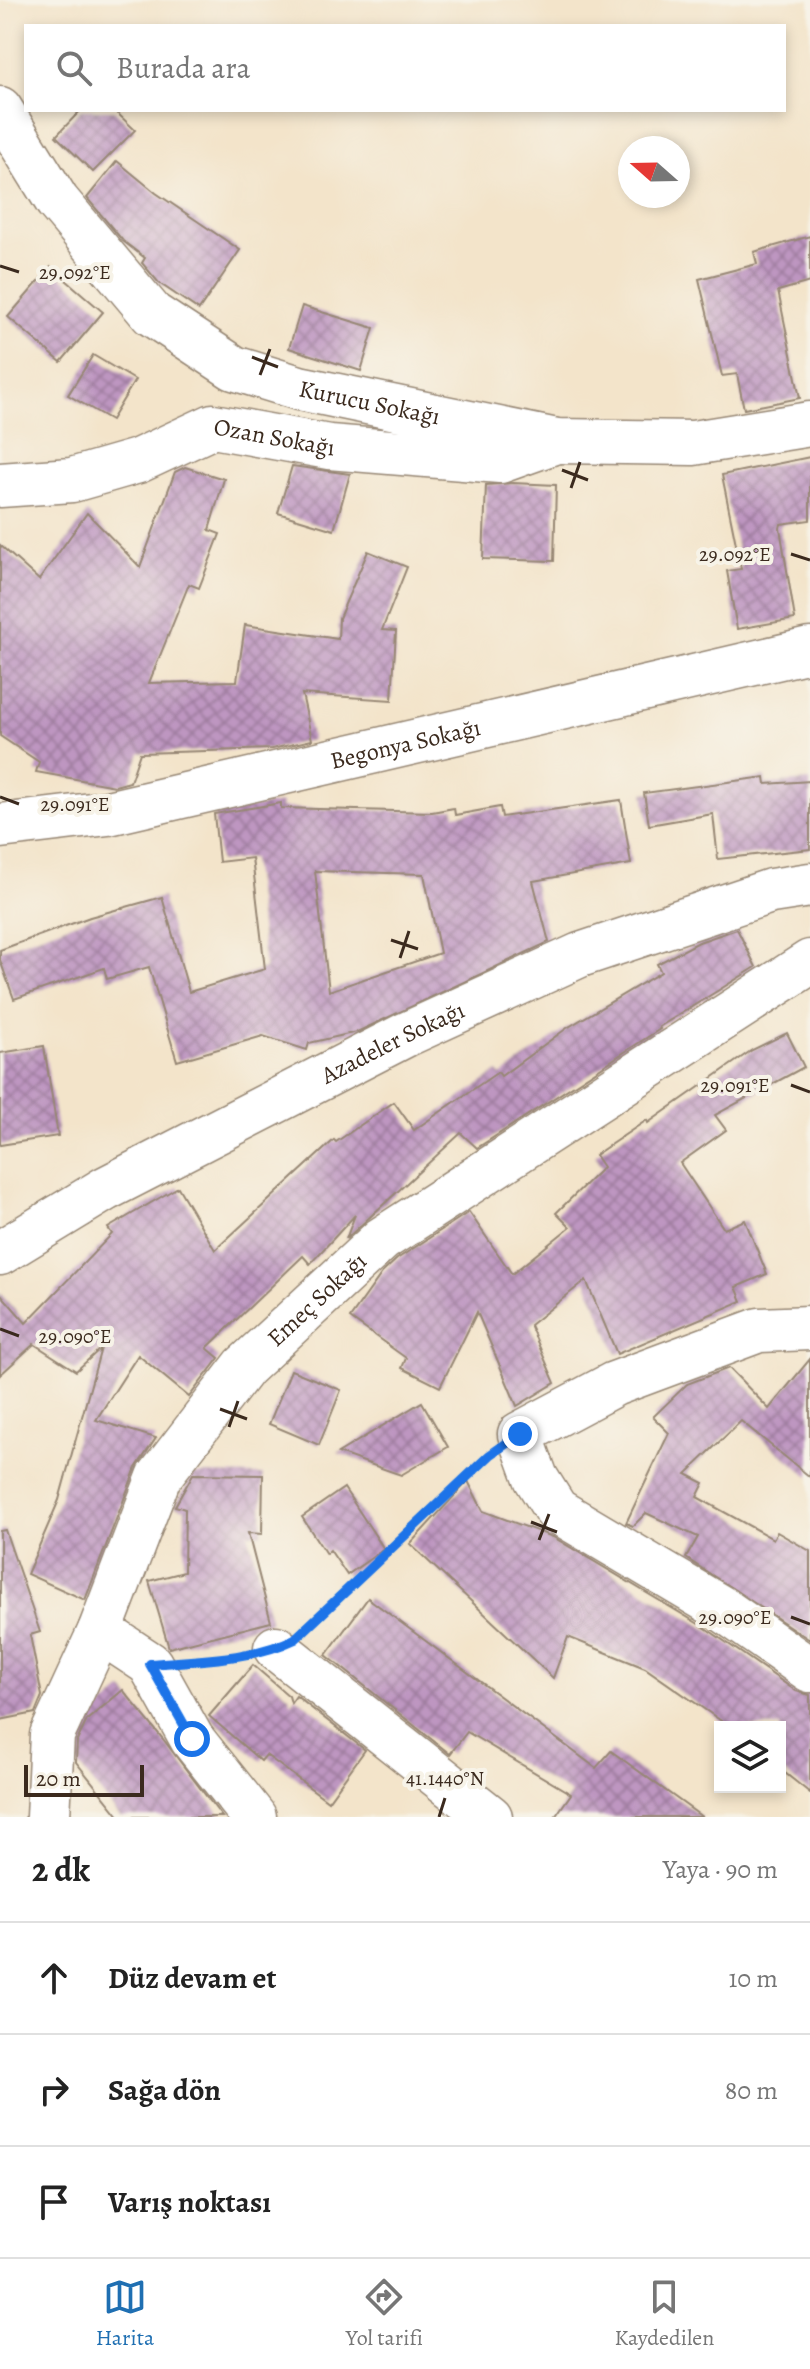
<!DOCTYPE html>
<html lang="tr">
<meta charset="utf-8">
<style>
:root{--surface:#fff;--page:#f6f6f6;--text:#222;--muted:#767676;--line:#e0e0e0;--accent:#1f6fb2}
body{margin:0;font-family:Alegreya,serif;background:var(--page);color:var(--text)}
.controls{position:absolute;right:24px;bottom:24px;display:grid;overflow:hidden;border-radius:0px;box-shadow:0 4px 12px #0003}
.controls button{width:72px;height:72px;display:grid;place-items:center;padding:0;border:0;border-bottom:2px solid var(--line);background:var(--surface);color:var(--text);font:40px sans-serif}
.compass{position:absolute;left:618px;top:136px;width:72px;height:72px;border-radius:50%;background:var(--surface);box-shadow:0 4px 12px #0003;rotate:290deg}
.scale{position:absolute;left:24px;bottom:20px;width:120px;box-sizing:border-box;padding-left:8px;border:4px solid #3b2a1e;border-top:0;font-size:22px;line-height:28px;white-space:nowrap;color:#3b2a1e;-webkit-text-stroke:6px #f7f3e8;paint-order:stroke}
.stop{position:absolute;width:24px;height:24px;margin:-18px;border:6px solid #1a73e8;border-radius:50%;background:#fff}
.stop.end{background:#1a73e8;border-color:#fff;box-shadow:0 2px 8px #0008}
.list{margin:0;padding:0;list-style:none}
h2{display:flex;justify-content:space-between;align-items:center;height:104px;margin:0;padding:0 32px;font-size:34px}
h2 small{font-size:26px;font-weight:400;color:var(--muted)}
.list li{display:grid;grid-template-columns:52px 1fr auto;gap:24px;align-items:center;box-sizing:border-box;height:112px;padding:0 32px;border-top:2px solid var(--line)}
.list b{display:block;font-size:30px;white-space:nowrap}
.list em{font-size:26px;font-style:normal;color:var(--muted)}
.icon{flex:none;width:44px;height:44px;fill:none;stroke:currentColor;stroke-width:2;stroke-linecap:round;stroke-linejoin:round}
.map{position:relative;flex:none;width:810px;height:1817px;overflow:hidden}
.search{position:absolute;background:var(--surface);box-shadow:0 4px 12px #0003;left:24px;right:24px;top:24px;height:88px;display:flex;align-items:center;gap:20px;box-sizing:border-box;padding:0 28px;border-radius:0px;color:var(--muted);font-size:30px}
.sheet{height:440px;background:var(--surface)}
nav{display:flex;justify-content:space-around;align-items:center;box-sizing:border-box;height:112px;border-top:2px solid var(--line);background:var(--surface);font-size:22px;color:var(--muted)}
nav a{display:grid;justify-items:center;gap:4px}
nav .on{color:var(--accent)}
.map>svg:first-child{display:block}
</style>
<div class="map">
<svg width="810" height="1817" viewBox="0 0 810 1817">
<defs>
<pattern id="building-cross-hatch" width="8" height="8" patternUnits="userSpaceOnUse" patternTransform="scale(2)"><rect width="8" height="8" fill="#be96c1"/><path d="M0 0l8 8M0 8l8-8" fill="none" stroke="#9c7b9c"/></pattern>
</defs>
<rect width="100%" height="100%" fill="#f7f3e8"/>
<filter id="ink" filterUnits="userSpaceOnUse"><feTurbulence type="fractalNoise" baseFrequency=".0125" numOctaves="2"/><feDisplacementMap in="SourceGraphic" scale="16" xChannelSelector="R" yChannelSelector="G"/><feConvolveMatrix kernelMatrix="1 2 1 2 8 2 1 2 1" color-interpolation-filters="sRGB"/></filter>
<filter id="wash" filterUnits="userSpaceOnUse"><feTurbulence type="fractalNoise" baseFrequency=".006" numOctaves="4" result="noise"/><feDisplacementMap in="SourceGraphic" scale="32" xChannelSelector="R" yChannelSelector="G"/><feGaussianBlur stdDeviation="1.8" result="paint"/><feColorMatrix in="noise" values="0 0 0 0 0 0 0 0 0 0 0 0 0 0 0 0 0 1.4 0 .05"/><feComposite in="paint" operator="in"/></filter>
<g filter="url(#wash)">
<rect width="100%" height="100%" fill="#f3e4ca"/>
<g id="blocks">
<g fill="url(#building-cross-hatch)" fill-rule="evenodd">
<path d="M81,110H114L135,130L93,172L56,136Z"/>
<path d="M117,161L156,193L240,250L199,310L159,283L142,263L145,258L123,241L87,198Z"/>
<path d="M810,236V282L778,291L800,398L744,409L737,374L722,376L699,279L757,264L754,252Z"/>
<path d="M51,267L103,312L61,362L8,317Z"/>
<path d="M302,306L374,328L361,371L289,348Z"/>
<path d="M93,355L135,380L111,420L68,395Z"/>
<path d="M810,457V520L781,524L780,528L795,619L737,629L727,571L741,569L722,475Z"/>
<path d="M292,466L350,474L334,530L278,513Z"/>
<path d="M185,467L224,479L209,530L220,534L199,588L189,584L149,683L237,681L245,625L338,639L339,618L368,551L407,567L382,630L396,631L392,700L302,694L312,740L272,749L140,753L130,782L115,786L36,772L39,762L0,736V545L39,580L87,513L140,567L175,472Z"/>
<path d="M513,483L556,485L554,561L483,559L486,485Z"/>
<path d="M765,777L766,784L810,781V849L718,859L713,814L649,825L644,793Z"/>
<path d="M621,800L631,864L533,881L549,942L357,1032L309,1043L307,1050L263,1036L177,1061L149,967L107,979L104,968L14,999L0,960V950L90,917L162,897L189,992L265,969L252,858L219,862L214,814L281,803V808L432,812L454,808L455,815L500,807L502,817ZM315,871L424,874L440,953L329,991Z"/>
<path d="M737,929L756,967L659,1027L660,1029L477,1148L461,1133L346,1239L355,1215L310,1264L303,1256L207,1348L219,1358L189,1397L138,1355L96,1420L156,1438L136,1468L85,1600L27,1574L59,1500L101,1348L76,1371L34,1344L0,1375V1293L26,1323L112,1234L108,1228L178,1187L215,1250L334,1140L336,1142L394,1102L414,1130L498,1072L501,1076L567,1028L661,972L657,964L699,942Z"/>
<path d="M787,1033L804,1067L715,1115L726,1130L680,1163L724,1229L745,1220L767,1274L736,1287L742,1301L617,1354L586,1280L530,1325L555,1383L517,1406L477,1312L440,1387L402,1368L406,1358L350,1318L382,1273L397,1259L469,1212L512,1274L570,1227L556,1213L603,1167L595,1155L647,1120L648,1123L752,1050Z"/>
<path d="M44,1046L58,1136L0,1145V1053Z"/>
<path d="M810,1359V1477L741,1421L686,1474L704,1483L697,1497L773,1539L777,1532L810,1551V1640L686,1558L698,1537L646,1513L633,1526L626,1523L669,1433L653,1417L687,1384L729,1368L769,1409Z"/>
<path d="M291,1370L341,1390L319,1445L269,1424Z"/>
<path d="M422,1402L448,1447L401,1475L338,1453Z"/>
<path d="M193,1474L263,1475L262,1534L248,1533L271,1622L169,1648L149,1581L184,1572L185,1509L175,1506Z"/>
<path d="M468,1481L483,1511L553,1537L707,1629L796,1691L810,1695V1793L780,1769V1727H730L645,1668L568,1637L553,1678L410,1544Z"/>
<path d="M344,1488L384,1549L347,1575L330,1550L326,1554L302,1517Z"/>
<path d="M5,1530L40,1632L30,1635L42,1696L35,1713L0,1720V1531Z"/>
<path d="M368,1598L596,1768L611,1751L702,1817H555L571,1794L467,1732L450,1754L326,1655Z"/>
<path d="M253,1665L289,1696L291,1703L296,1696L365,1750L328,1801L266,1755L261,1761L209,1716Z"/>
<path d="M123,1690L163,1739L222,1817H120L76,1762L77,1741L87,1720Z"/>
</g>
</g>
</g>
<g filter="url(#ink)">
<use href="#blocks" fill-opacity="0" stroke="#978774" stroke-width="2"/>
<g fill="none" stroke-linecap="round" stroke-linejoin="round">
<defs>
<g id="minor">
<path id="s1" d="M0,109L57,201L152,314L234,368L299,388L557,441L693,443L810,424"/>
<path id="s2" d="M0,485L72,480L138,461L213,426L329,447L500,461L556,441"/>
<path id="s3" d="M0,826L108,813L810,650"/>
<path id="s4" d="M0,1253L105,1189L405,1035L580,955L771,891L810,885"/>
<path d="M810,1328L759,1330L614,1384L520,1434L536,1478L556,1510L721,1608L810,1670"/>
<path d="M100,1631L150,1664L192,1739L254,1817"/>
<path d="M276,1648L490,1817"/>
<path id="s5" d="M48,1817L52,1735L100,1631L159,1477L244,1367L382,1239L810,962"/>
</g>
</defs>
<use href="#minor" stroke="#978774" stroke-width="47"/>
<g stroke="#978774" stroke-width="5" stroke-dasharray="6 6" stroke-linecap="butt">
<path d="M311,1624L487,1458"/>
<path d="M196,1660L237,1656"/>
</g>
<use href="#minor" stroke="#fff" stroke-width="44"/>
</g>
</g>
<g fill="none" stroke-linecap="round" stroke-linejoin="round" filter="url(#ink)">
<path stroke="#1a73e8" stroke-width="10" d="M192,1739L150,1664C199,1660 251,1660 295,1639L490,1455L520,1434"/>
</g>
<path fill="none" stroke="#3b2a1e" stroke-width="3" d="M0,266L19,272M252,357L278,367M260,375L270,349M562,470L588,480M571,488L580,462M791,554L810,560M0,797L19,804M391,940L418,949M400,958L409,931M791,1085L810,1092M0,1329L19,1336M220,1409L247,1419M229,1427L238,1401M531,1522L557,1532M539,1540L549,1514M791,1617L810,1624M439,1817L445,1798"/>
<g text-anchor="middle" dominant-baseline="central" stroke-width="8" stroke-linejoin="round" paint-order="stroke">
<g font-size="24" fill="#3b2a1e" stroke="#f7f3e8">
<text stroke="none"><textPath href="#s1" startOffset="494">Kurucu Sokağı</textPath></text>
<text stroke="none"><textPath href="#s2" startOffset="286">Ozan Sokağı</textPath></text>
<text stroke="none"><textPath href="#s3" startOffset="414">Begonya Sokağı</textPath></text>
<text stroke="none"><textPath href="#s4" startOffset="446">Azadeler Sokağı</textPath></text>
<text stroke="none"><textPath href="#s5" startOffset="600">Emeç Sokağı</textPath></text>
</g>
</g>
<g font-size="20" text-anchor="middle" fill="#3b2a1e" stroke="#f7f3e8" stroke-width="8" stroke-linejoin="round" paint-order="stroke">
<text x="75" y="279">29.092°E</text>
<text x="735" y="561">29.092°E</text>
<text x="75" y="811">29.091°E</text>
<text x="735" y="1092">29.091°E</text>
<text x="75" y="1343">29.090°E</text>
<text x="735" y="1624">29.090°E</text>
<text x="445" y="1785">41.1440°N</text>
</g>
</svg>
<div class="controls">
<button><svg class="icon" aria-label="layers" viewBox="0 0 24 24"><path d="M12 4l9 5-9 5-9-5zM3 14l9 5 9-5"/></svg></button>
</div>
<svg class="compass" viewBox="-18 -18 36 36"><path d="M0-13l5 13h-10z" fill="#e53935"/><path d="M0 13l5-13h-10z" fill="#767676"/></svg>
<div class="scale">20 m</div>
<div class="stop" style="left:192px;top:1739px"></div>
<div class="stop end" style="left:520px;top:1434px"></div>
<div class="search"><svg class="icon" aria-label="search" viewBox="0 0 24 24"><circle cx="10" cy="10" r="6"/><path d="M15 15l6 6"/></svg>Burada ara</div>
</div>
<section class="sheet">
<h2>2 dk<small>Yaya · 90 m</small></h2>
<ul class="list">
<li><svg class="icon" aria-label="ahead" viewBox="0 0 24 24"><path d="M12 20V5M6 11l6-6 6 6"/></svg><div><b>Düz devam et</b></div><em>10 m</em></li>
<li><svg class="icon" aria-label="right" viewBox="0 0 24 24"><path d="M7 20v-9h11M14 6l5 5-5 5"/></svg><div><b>Sağa dön</b></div><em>80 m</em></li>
<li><svg class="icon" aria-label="arrive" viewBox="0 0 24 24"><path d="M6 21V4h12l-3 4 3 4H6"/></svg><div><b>Varış noktası</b></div></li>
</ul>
</section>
<nav>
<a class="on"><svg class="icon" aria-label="map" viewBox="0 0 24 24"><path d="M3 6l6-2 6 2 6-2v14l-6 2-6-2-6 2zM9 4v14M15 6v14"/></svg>Harita</a>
<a><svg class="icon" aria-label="directions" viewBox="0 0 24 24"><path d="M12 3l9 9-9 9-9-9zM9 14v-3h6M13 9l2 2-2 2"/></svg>Yol tarifi</a>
<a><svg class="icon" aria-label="saved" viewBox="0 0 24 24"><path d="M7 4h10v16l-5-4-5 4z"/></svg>Kaydedilen</a>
</nav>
